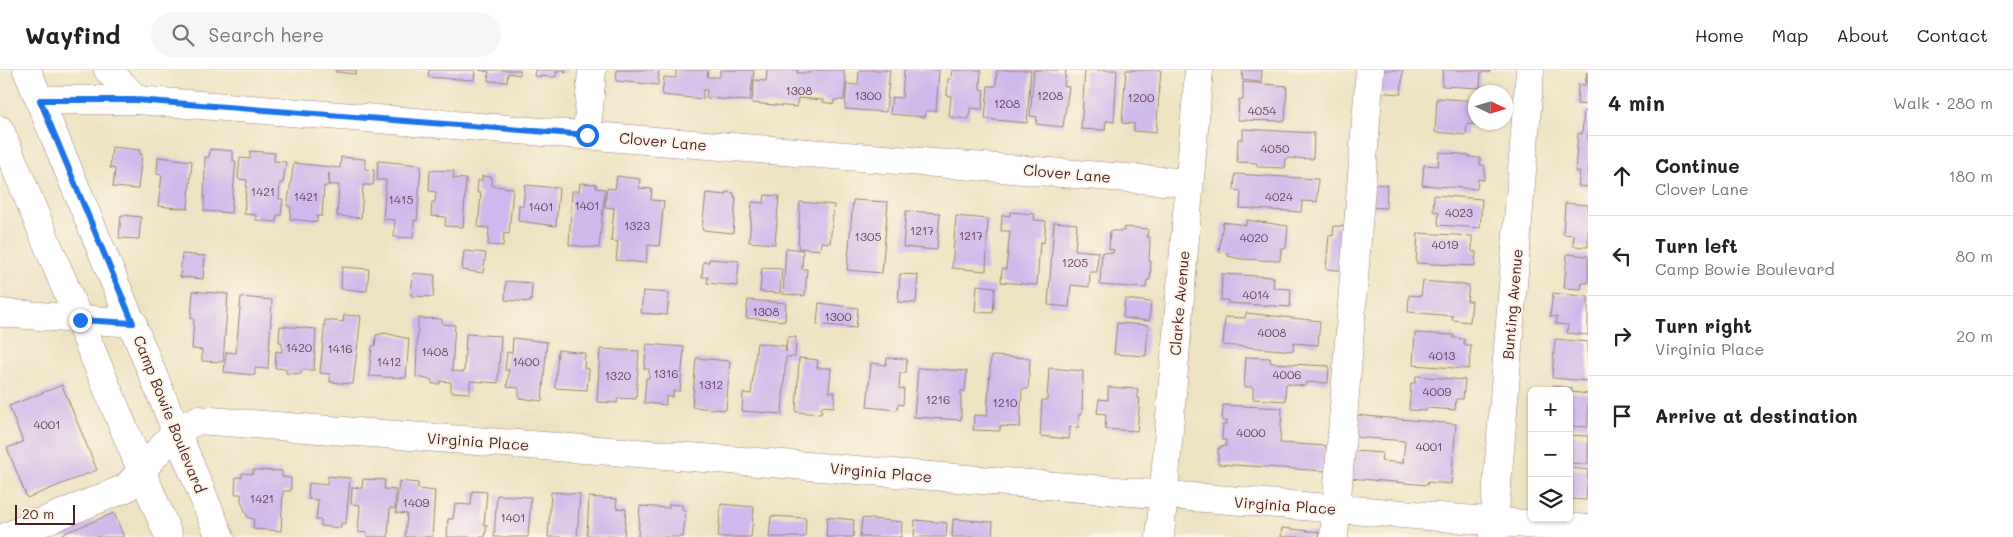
<!DOCTYPE html>
<meta charset="utf-8">
<style>
:root{--surface:#fff;--page:#f6f6f6;--text:#222;--muted:#767676;--line:#e0e0e0}
body{margin:0;font-family:Mali,sans-serif;background:var(--page);color:var(--text)}
.controls{position:absolute;right:15px;bottom:15px;display:grid;overflow:hidden;border-radius:8px;box-shadow:0 1px 4px #0004}
.controls button{width:45px;height:45px;display:grid;place-items:center;padding:0;border:0;border-bottom:1px solid var(--line);background:var(--surface);color:var(--text);font:25px sans-serif}
.compass{position:absolute;left:1468px;top:15px;width:45px;height:45px;border-radius:50%;background:var(--surface);box-shadow:0 1px 4px #0004;rotate:94deg}
.scale{position:absolute;left:15px;bottom:12px;width:60px;box-sizing:border-box;padding-left:5px;border:2px solid #4a1f2b;border-top:0;font-size:14px;line-height:18px;white-space:nowrap;color:#4a1f2b;-webkit-text-stroke:4px #fcf5e5;paint-order:stroke}
.stop{position:absolute;width:15px;height:15px;margin:-11px;border:4px solid #1a73e8;border-radius:50%;background:#fff}
.stop.end{background:#1a73e8;border-color:#fff;box-shadow:0 1px 5px #0008}
.list{margin:0;padding:0;list-style:none}
h2{display:flex;justify-content:space-between;align-items:center;height:65px;margin:0;padding:0 20px;font-size:21px}
h2 small{font-size:16px;font-weight:400;color:var(--muted)}
.list li{display:grid;grid-template-columns:32px 1fr auto;gap:15px;align-items:center;box-sizing:border-box;height:80px;padding:0 20px;border-top:1px solid var(--line)}
.list b{display:block;font-size:19px;white-space:nowrap}
.list p{margin:0;font-size:16px;white-space:nowrap;color:var(--muted)}
.list em{font-size:16px;font-style:normal;color:var(--muted)}
.icon{flex:none;width:28px;height:28px;fill:none;stroke:currentColor;stroke-width:2;stroke-linecap:round;stroke-linejoin:round}
.map{position:relative;flex:none;width:1588px;height:467px;overflow:hidden}
header{display:flex;align-items:center;gap:30px;box-sizing:border-box;height:70px;padding:0 25px;background:var(--surface);border-bottom:1px solid var(--line)}
header strong{font-size:24px}
nav{display:flex;gap:28px;margin-inline-start:auto;font-size:18px}
.search{width:350px;height:45px;background:var(--page);display:flex;align-items:center;gap:12px;box-sizing:border-box;padding:0 18px;border-radius:28px;color:var(--muted);font-size:19px}
main{display:flex}
aside{flex:1;background:var(--surface)}
.map>svg:first-child{display:block}
</style>
<header>
<strong>Wayfind</strong>
<div class="search"><svg class="icon" aria-label="search" viewBox="0 0 24 24"><circle cx="10" cy="10" r="6"/><path d="M15 15l6 6"/></svg>Search here</div>
<nav><a>Home</a><a>Map</a><a>About</a><a>Contact</a></nav>
</header>
<main>
<div class="map">
<svg width="1588" height="467" viewBox="0 0 1588 467">
<rect width="100%" height="100%" fill="#fcf5e5"/>
<filter id="ink" filterUnits="userSpaceOnUse"><feTurbulence type="fractalNoise" baseFrequency=".02" numOctaves="2"/><feDisplacementMap in="SourceGraphic" scale="10" xChannelSelector="R" yChannelSelector="G"/><feConvolveMatrix kernelMatrix="1 2 1 2 8 2 1 2 1" color-interpolation-filters="sRGB"/></filter>
<filter id="wash" filterUnits="userSpaceOnUse"><feTurbulence type="fractalNoise" baseFrequency=".0096" numOctaves="4" result="noise"/><feDisplacementMap in="SourceGraphic" scale="20" xChannelSelector="R" yChannelSelector="G"/><feGaussianBlur stdDeviation="1.12" result="paint"/><feColorMatrix in="noise" values="0 0 0 0 0 0 0 0 0 0 0 0 0 0 0 0 0 1.4 0 .05"/><feComposite in="paint" operator="in"/></filter>
<g filter="url(#wash)">
<rect width="100%" height="100%" fill="#ede3c3"/>
<g id="blocks">
<g fill="#cfb8eb">
<path d="M336,0H356V4L335,2Z"/>
<path d="M429,0H475L474,10L428,7Z"/>
<path d="M479,0H520V5L508,3L507,12L488,11L489,2Z"/>
<path d="M535,0H566V3L556,2V7L534,6Z"/>
<path d="M617,0H659L658,15L616,11Z"/>
<path d="M676,0H708L707,7H720V0H754L750,31L706,28L707,20H703V29L662,25L664,7L676,8Z"/>
<path d="M767,0H798L797,3H810L811,0H844V7H846L844,30H834V34L823,32L824,30L798,28L797,37L752,33L754,10L766,11Z"/>
<path d="M859,0H890L886,42L845,39L847,14L858,15Z"/>
<path d="M904,0H939L936,41H926L925,47L890,44L892,27L902,28Z"/>
<path d="M952,0H981L980,19L984,20L982,39L970,38L969,49L949,47L951,26H947L948,9H951Z"/>
<path d="M997,0H1031L1027,53L985,49L988,16H996Z"/>
<path d="M1034,0H1066L1064,16L1069,17L1063,57L1036,54L1037,47L1030,46Z"/>
<path d="M1085,0H1117L1114,52L1106,51L1105,60L1081,59Z"/>
<path d="M1126,0H1161L1156,63L1134,61V54L1122,53Z"/>
<path d="M1243,0H1262L1261,12L1242,10Z"/>
<path d="M1376,0H1403L1401,24L1374,22Z"/>
<path d="M1443,0H1490V2H1481L1480,18L1442,16Z"/>
<path d="M1587,2L1588,35L1577,34L1578,14L1585,15Z"/>
<path d="M1243,12L1287,16L1285,51L1238,50L1239,29L1243,30Z"/>
<path d="M1437,28L1476,31V52H1479V55L1467,54L1466,65L1435,62Z"/>
<path d="M1584,41H1588V117L1578,116L1580,102L1575,101L1578,63L1582,64Z"/>
<path d="M1243,59L1314,63L1313,89L1286,88L1285,98L1257,97V93L1237,92L1238,69H1243Z"/>
<path d="M112,77L140,80V84H142L138,119L113,117L115,99L110,98Z"/>
<path d="M210,79L233,81V91H236L231,143L204,141L205,87H209Z"/>
<path d="M250,81L275,83L274,91L286,92L283,113H280L279,129H283L281,145H277L276,152L256,150V145L244,144L247,110L238,109L240,88L250,89Z"/>
<path d="M1439,82L1469,85V87L1480,88V95H1485L1484,110L1478,109L1477,119L1422,115L1424,95L1438,96Z"/>
<path d="M158,87L192,91L188,139L158,136L162,105L157,104Z"/>
<path d="M341,87L365,89V99L374,100L373,115H363L361,148L337,146L339,115H329V103L328,116H324L322,146H317V152L290,149L291,137L287,136L294,93L340,98Z"/>
<path d="M378,91L421,95L417,151L414,150L413,168L394,167L395,150L383,149L386,110H377Z"/>
<path d="M430,100L454,101L453,108L466,109L463,157L445,156L446,147L431,146L432,132H435L436,122L429,121Z"/>
<path d="M1235,104L1318,109L1317,132L1302,131L1301,142L1240,138L1241,121L1234,120Z"/>
<path d="M482,106L492,107V116L513,118L509,164L504,163L503,176L488,175L489,158L478,157L481,123H477L478,110L482,111Z"/>
<path d="M617,106L640,109L639,118L652,119L651,130L664,131L659,176L648,175L646,193L616,190L618,172L611,171L614,138L605,137L607,118L615,119Z"/>
<path d="M580,113L596,114V118L605,119L599,178L569,175L572,121H579Z"/>
<path d="M1366,114L1387,115L1386,138L1365,137Z"/>
<path d="M525,115L559,118L556,156L518,151L519,135L523,136Z"/>
<path d="M726,122L734,123V127H736L733,163L702,160L706,123L726,125Z"/>
<path d="M765,125L779,126L775,174L749,172L752,132L764,133Z"/>
<path d="M1434,125L1482,129L1480,158L1438,155L1439,142L1433,141Z"/>
<path d="M853,130L888,132L882,203L847,200Z"/>
<path d="M800,132L834,135L830,173L821,172L820,180L798,178Z"/>
<path d="M1565,133L1588,135V177L1573,176L1574,165L1563,164Z"/>
<path d="M906,141L940,143L937,180L903,177Z"/>
<path d="M1010,142L1035,144L1034,150L1046,151L1044,173L1040,172L1037,215L1001,212L1002,199H1006L1010,161H1001L1002,145L1010,146Z"/>
<path d="M121,145L141,147L139,169L119,168Z"/>
<path d="M956,146L988,149L986,201L952,198Z"/>
<path d="M1247,150L1288,156L1286,178H1281L1280,191L1241,189L1228,186L1229,183L1219,182L1223,152L1246,155Z"/>
<path d="M1054,152L1077,154L1075,180L1098,182L1097,202H1090L1089,217L1071,215L1069,237L1048,235Z"/>
<path d="M1334,156L1347,157V201L1326,199L1329,165L1333,166Z"/>
<path d="M1124,157L1148,159L1147,167H1150L1149,191H1151L1150,210H1147L1146,218L1100,215L1102,182L1113,183L1114,180L1109,179L1110,161H1124Z"/>
<path d="M1418,163L1472,166V182H1476L1475,196L1416,193Z"/>
<path d="M786,178L803,180L802,199H807L805,226L783,224Z"/>
<path d="M464,181L486,183L483,203L462,200Z"/>
<path d="M182,184L205,186L203,209L180,207Z"/>
<path d="M1567,184L1588,186V213H1582L1581,219L1564,218Z"/>
<path d="M709,189L739,191L737,216L707,213L708,207H702L703,192H709Z"/>
<path d="M342,197L369,199L367,221L341,219Z"/>
<path d="M762,198L782,199L780,223L760,222Z"/>
<path d="M413,203L435,205L433,227L411,226Z"/>
<path d="M900,204L918,205L916,233L898,232Z"/>
<path d="M1222,204L1274,207L1273,218L1291,219L1290,237L1228,233V230H1221Z"/>
<path d="M506,211L532,213L531,232L505,230Z"/>
<path d="M1423,211L1469,215L1467,231H1472L1470,252L1452,250L1453,246L1408,242L1409,225L1421,226Z"/>
<path d="M977,215L995,217L993,243L975,242Z"/>
<path d="M193,221L228,224L223,292L202,291V280L192,279L194,249L191,248Z"/>
<path d="M643,221L669,223L667,245L641,243Z"/>
<path d="M1553,223L1588,227V265L1567,263L1568,255L1556,254L1557,247L1550,246Z"/>
<path d="M241,227L272,230L268,299L255,298V305L224,302L226,282L236,283Z"/>
<path d="M1125,229L1151,232L1149,251L1123,248Z"/>
<path d="M748,230L786,233L785,251L746,248Z"/>
<path d="M819,233L858,238L856,258L817,254Z"/>
<path d="M1246,243L1320,251L1318,275L1294,273L1293,281L1223,275L1225,247L1245,248Z"/>
<path d="M344,245L361,246L353,314L330,312V304L320,303L325,250L343,252Z"/>
<path d="M418,248L442,249V254L455,255L452,301L464,302L466,264L501,266L498,313L470,311V323L451,322V312L440,311V314H432V310L416,307Z"/>
<path d="M1117,253L1148,255L1146,286L1114,284Z"/>
<path d="M280,256L316,259L314,300H302L301,304L286,303V299L275,298L276,281L282,282V272H279Z"/>
<path d="M385,263L409,269L406,308L369,306L372,276H375L376,265Z"/>
<path d="M1415,263L1454,265L1453,268L1464,269V275H1471L1469,299L1413,295Z"/>
<path d="M787,267H796L795,287H786L782,344L742,341L743,323L751,324L757,273L785,276L786,282Z"/>
<path d="M513,268L547,272L542,331L519,328V318L507,317L509,300H505L507,282L512,283Z"/>
<path d="M1555,269L1588,272V311L1552,308Z"/>
<path d="M647,274L684,277L680,321H673V327L666,326V335L644,333L646,308H649V299H644Z"/>
<path d="M600,279L639,281L636,329L618,328L617,333L597,332Z"/>
<path d="M558,280L585,283L584,298L589,299L587,320L555,318Z"/>
<path d="M991,286L1030,288L1028,319H1022L1020,357L1000,356V361L973,360L974,345L987,346Z"/>
<path d="M1246,287L1270,288L1271,293L1329,296L1328,313L1306,312L1305,316L1286,314L1285,331L1253,329V317H1244Z"/>
<path d="M696,288L730,291L726,340L692,337Z"/>
<path d="M799,288L818,290L817,298H831L829,322H835L834,337L822,336L821,344L796,342Z"/>
<path d="M887,288L907,289L906,303H900L899,319L904,318L903,335L898,334L897,340L867,337L871,293L886,295Z"/>
<path d="M918,298L967,301L965,321H961V350L914,347Z"/>
<path d="M1049,298L1083,301L1082,344H1079L1078,358L1070,357L1069,369L1040,366L1042,330H1047Z"/>
<path d="M1416,306L1465,310L1463,329H1456L1455,340L1426,338V341L1409,340L1411,313H1415Z"/>
<path d="M62,315L97,400L27,428L7,378L23,372L9,336Z"/>
<path d="M1552,316L1572,318L1571,322L1588,324V357L1569,356V321H1552Z"/>
<path d="M1108,317L1138,319L1137,328H1140L1137,361L1105,359L1106,344L1097,343L1099,329L1108,330Z"/>
<path d="M1223,335L1282,338L1280,373L1328,376L1326,401L1218,394V378L1220,379V376H1226V370H1222L1223,354H1227V351H1222Z"/>
<path d="M1355,345L1456,354L1451,414L1428,412L1427,415L1350,408L1353,381L1382,383L1381,391L1403,393L1405,371L1354,367Z"/>
<path d="M1569,365L1588,366V394L1569,393Z"/>
<path d="M1569,398L1588,400L1586,430L1569,429Z"/>
<path d="M253,400L282,401V407L291,408V421H283L281,461L253,459L254,449L248,448L241,431V424H235L236,407H242V403L253,404Z"/>
<path d="M328,406L350,408L346,454L341,453V458L321,456V450H316L318,430L308,429L309,413L327,415Z"/>
<path d="M363,409L385,410L384,419L396,420L395,439L390,438L388,467H367V463L358,462L360,435L351,434L352,417L362,418Z"/>
<path d="M399,411L418,413V419L435,421L432,467H405L407,444L396,443Z"/>
<path d="M472,421L487,422L484,455H487L485,467H447L448,449H453L455,434L471,435Z"/>
<path d="M551,422L580,424L577,467H548Z"/>
<path d="M497,425L531,427L528,467H494Z"/>
<path d="M589,427L617,429L616,438L626,439L624,467L587,465Z"/>
<path d="M669,434L682,435V439L686,440L683,467H638L640,436L669,438Z"/>
<path d="M721,434L754,437L751,467H718Z"/>
<path d="M114,443L124,467H55Z"/>
<path d="M771,446L806,448L805,467H769Z"/>
<path d="M827,447L854,450L853,467H826Z"/>
<path d="M862,448L902,452L901,467H860Z"/>
<path d="M953,449L993,452L992,467H952Z"/>
<path d="M915,450L947,453L946,467H914Z"/>
<path d="M1282,458L1319,462V467H1281Z"/>
</g>
</g>
</g>
<g filter="url(#ink)">
<use href="#blocks" fill-opacity="0" stroke="#9c8177" stroke-width="1"/>
<g fill="none" stroke-linecap="round" stroke-linejoin="round">
<defs>
<g id="minor">
<path d="M108,0L137,30"/>
<path d="M40,30H137L1189,113"/>
<path d="M587,65L592,0"/>
<path d="M0,243L133,253"/>
<path d="M177,360L198,350L783,394L1588,459"/>
<path d="M5,467L126,418L142,400"/>
<path d="M1160,467L1199,0"/>
<path d="M1334,467L1370,0"/>
<path d="M1493,467L1530,0"/>
</g>
<g id="major">
<path d="M27,0L220,467"/>
<path d="M0,60L169,467"/>
<path d="M142,400L177,360"/>
</g>
</defs>
<use href="#minor" stroke="#9c8177" stroke-width="29"/>
<use href="#major" stroke="#9c8177" stroke-width="29"/>
<use href="#minor" stroke="#fff" stroke-width="28"/>
<use href="#major" stroke="#fff" stroke-width="28"/>
</g>
</g>
<g fill="none" stroke-linecap="round" stroke-linejoin="round" filter="url(#ink)">
<path stroke="#1a73e8" stroke-width="6" d="M80,250L133,253L40,30H136L587,65"/>
</g>
<g text-anchor="middle" dominant-baseline="central" stroke-width="4" stroke-linejoin="round" paint-order="stroke">
<g font-size="12" fill="#6b455b">
<text x="799" y="20">1308</text>
<text x="868" y="25">1300</text>
<text x="1050" y="25">1208</text>
<text x="1141" y="27">1200</text>
<text x="1007" y="33">1208</text>
<text x="1262" y="40">4054</text>
<text x="1275" y="78">4050</text>
<text x="263" y="121">1421</text>
<text x="306" y="126">1421</text>
<text x="1279" y="126">4024</text>
<text x="401" y="129">1415</text>
<text x="587" y="135">1401</text>
<text x="541" y="136">1401</text>
<text x="1459" y="142">4023</text>
<text x="637" y="155">1323</text>
<text x="922" y="160">1217</text>
<text x="971" y="165">1217</text>
<text x="868" y="166">1305</text>
<text x="1254" y="167">4020</text>
<text x="1445" y="174">4019</text>
<text x="1075" y="192">1205</text>
<text x="1256" y="224">4014</text>
<text x="766" y="241">1308</text>
<text x="838" y="246">1300</text>
<text x="1272" y="262">4008</text>
<text x="299" y="277">1420</text>
<text x="340" y="278">1416</text>
<text x="435" y="281">1408</text>
<text x="1442" y="285">4013</text>
<text x="389" y="291">1412</text>
<text x="526" y="291">1400</text>
<text x="666" y="303">1316</text>
<text x="1287" y="304">4006</text>
<text x="618" y="305">1320</text>
<text x="711" y="314">1312</text>
<text x="1437" y="321">4009</text>
<text x="938" y="329">1216</text>
<text x="1005" y="332">1210</text>
<text x="47" y="354">4001</text>
<text x="1251" y="362">4000</text>
<text x="1429" y="376">4001</text>
<text x="262" y="428">1421</text>
<text x="416" y="432">1409</text>
<text x="513" y="447">1401</text>
</g>
<g font-size="15" fill="#4a1f2b" stroke="#fcf5e5">
<text transform="translate(663 71) rotate(5)">Clover Lane</text>
<text transform="translate(1067 103) rotate(5)">Clover Lane</text>
<text transform="translate(1179 233) rotate(-85)">Clarke Avenue</text>
<text transform="translate(1512 234) rotate(-85)">Bunting Avenue</text>
<text transform="translate(170 344) rotate(68)">Camp Bowie Boulevard</text>
<text transform="translate(478 371) rotate(4)">Virginia Place</text>
<text transform="translate(881 402) rotate(5)">Virginia Place</text>
<text transform="translate(1285 435) rotate(4)">Virginia Place</text>
</g>
</g>
</svg>
<div class="controls">
<button>+</button>
<button>−</button>
<button><svg class="icon" aria-label="layers" viewBox="0 0 24 24"><path d="M12 4l9 5-9 5-9-5zM3 14l9 5 9-5"/></svg></button>
</div>
<svg class="compass" viewBox="-18 -18 36 36"><path d="M0-13l5 13h-10z" fill="#e53935"/><path d="M0 13l5-13h-10z" fill="#767676"/></svg>
<div class="scale">20 m</div>
<div class="stop" style="left:587px;top:65px"></div>
<div class="stop end" style="left:80px;top:250px"></div>
</div>
<aside>
<h2>4 min<small>Walk · 280 m</small></h2>
<ul class="list">
<li><svg class="icon" aria-label="ahead" viewBox="0 0 24 24"><path d="M12 20V5M6 11l6-6 6 6"/></svg><div><b>Continue</b><p>Clover Lane</p></div><em>180 m</em></li>
<li><svg class="icon" aria-label="left" viewBox="0 0 24 24"><path d="M17 20v-9H6M10 6l-5 5 5 5"/></svg><div><b>Turn left</b><p>Camp Bowie Boulevard</p></div><em>80 m</em></li>
<li><svg class="icon" aria-label="right" viewBox="0 0 24 24"><path d="M7 20v-9h11M14 6l5 5-5 5"/></svg><div><b>Turn right</b><p>Virginia Place</p></div><em>20 m</em></li>
<li><svg class="icon" aria-label="arrive" viewBox="0 0 24 24"><path d="M6 21V4h12l-3 4 3 4H6"/></svg><div><b>Arrive at destination</b></div></li>
</ul>
</aside>
</main>
